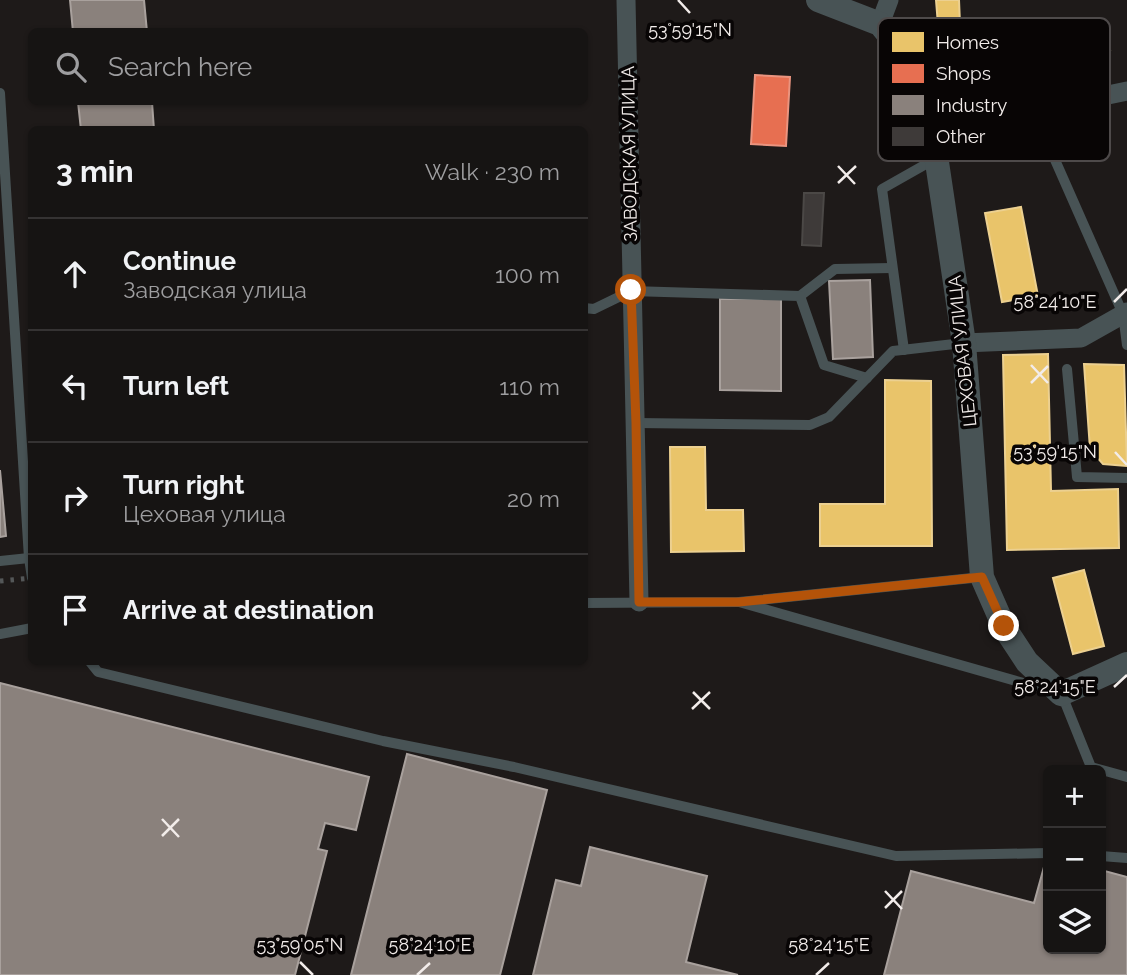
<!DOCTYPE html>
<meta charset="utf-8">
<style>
:root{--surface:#161413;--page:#1f1d1c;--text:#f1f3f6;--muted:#9e9ea0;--line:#353333}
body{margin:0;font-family:Raleway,sans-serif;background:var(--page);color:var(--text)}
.controls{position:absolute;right:21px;bottom:21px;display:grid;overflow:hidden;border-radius:10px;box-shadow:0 2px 5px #0004}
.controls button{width:63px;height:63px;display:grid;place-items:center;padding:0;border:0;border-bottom:2px solid var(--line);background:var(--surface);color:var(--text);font:35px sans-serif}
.stop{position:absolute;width:21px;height:21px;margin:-16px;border:5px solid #b45309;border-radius:50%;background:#fff}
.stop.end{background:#b45309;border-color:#fff;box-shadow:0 2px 7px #0008}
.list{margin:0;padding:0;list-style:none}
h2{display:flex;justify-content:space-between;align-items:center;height:91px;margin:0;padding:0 28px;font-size:30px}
h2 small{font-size:23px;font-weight:400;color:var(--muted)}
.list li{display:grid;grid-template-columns:46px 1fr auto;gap:21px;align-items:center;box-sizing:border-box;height:112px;padding:0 28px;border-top:2px solid var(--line)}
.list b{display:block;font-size:26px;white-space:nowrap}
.list p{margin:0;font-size:23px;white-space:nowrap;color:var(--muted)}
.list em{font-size:23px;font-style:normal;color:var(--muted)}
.icon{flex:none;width:38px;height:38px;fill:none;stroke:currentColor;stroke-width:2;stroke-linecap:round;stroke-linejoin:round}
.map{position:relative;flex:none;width:1127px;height:975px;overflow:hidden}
.search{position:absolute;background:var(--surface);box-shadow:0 2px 5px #0004;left:28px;top:28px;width:560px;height:77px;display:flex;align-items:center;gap:18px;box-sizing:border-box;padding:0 24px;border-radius:10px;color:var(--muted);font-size:26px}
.panel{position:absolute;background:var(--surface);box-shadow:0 2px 5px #0004;left:28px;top:126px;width:560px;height:539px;border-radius:10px}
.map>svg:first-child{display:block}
</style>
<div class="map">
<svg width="1127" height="975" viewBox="0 0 1127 975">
<rect width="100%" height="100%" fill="#1e1a19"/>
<g fill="#e9c46a" stroke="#ecd090" stroke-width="2">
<path d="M936,0H959L960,24L938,25Z"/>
<path d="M1104,21L1110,50L1073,58L1067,29Z"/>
<path d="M1021,207L1038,296L1002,302L985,213Z"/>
<path d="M1048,354L1051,491L1118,489L1119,548L1007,550L1003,355Z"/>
<path d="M1084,364L1124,365L1127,466L1103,464L1090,449Z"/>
<path d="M885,380L931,381L932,546H820V504H885Z"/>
<path d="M670,447H705L706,510H743L744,551L671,552Z"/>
<path d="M1084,570L1104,646L1073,654L1053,578Z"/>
</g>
<path fill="#e76f51" stroke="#ea947f" stroke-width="2" d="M755,75L790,77L786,146L751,144Z"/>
<g fill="#8a817c" stroke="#a9a19d" stroke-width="2">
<path d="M70,0H144L147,32H73Z"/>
<path d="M78,102H152L154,130H81Z"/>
<path d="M870,280L873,357L833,359L829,281Z"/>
<path d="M720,299H781V391L720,390Z"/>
<path d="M0,470L6,536L0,537Z"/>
<path d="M0,683L369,777L356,830L325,823L318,849L327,851L295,975H0Z"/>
<path d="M407,754L547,790L500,975H351Z"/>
<path d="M590,847L707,876L686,962L738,975H533L556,880L581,886Z"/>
<path d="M1047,856L1048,949H1101V870L1127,877V975H884L911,871L1034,903Z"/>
</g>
<path fill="#3e3a39" stroke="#4b4846" stroke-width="2" d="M804,193H824L821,246L802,245Z"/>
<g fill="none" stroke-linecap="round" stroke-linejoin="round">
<g stroke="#485355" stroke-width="10">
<path d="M0,93L29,558"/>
<path d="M1037,119L1123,314L1127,345"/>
<path d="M800,296L835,269L892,268"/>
<path d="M584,308L594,309L631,291L800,296L824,365L867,378"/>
<path d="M904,350L882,189L935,159"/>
<path d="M1067,369L1077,477L1127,478"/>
<path d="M636,423L810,425L829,417L893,351L963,343"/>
<path d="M0,561L29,558L32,578"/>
<path d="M739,602L1048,690"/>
<path d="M584,603L739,602L982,577"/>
<path d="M0,634L32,628"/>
<path d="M90,662L98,672L383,741L514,767L896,856L1048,853"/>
<path d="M1062,695L1091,767L1127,777"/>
<path d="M1101,856L1127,858"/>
</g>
<g stroke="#485355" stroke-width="19">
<path d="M626,0L639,602"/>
<path d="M880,24L889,0"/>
<path d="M928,102L1037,119L1079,101L1127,91"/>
<path d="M964,343L1081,338L1127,312"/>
</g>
<path stroke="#485355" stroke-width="24" d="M818,0L880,24L904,54L928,102L964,343L982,577L1004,627L1027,662L1061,694L1127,664"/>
<path stroke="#545758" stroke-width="5" stroke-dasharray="3.5 7" stroke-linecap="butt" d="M0,581L32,578"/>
</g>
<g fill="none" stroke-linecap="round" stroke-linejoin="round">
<path stroke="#b45309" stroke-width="9" d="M631,290L636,423L639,602H739L982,577L1004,626"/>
</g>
<path fill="none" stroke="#f2ecea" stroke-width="2.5" d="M678,0L690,13M838,166L855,184M838,183L856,166M1114,302L1127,289M1031,365L1048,383M1031,383L1048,366M1115,452L1127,465M1114,687L1127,675M693,692L710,709M692,709L710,692M162,819L179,837M162,836L179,819M885,891L902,909M885,908L902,891M300,962L313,975M417,975L430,963M816,975L829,963"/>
<g text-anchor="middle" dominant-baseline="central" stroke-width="7" stroke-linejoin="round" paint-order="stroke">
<g font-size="18" fill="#f2ecea" stroke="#080505">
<text transform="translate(629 154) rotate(-91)">ЗАВОДСКАЯ УЛИЦА</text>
<text transform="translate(962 351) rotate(-96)">ЦЕХОВАЯ УЛИЦА</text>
</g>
</g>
<rect x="878" y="18" width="232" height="143" rx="10" fill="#080505" stroke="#4e4a4a" stroke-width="2"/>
<rect x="892" y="32" width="32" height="20" fill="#e9c46a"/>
<rect x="892" y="64" width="32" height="19" fill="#e76f51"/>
<rect x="892" y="95" width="32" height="20" fill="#8a817c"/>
<rect x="892" y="127" width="32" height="19" fill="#3e3a39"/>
<g font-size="19" fill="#f2ecea">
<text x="936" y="49">Homes</text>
<text x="936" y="80">Shops</text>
<text x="936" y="112">Industry</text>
<text x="936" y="143">Other</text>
</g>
<g font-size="18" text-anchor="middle" fill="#f2ecea" stroke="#080505" stroke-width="7" stroke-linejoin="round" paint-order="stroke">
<text x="690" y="36">53°59'15"N</text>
<text x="1055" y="308">58°24'10"E</text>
<text x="1055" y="458">53°59'15"N</text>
<text x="1055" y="693">58°24'15"E</text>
<text x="300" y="951">53°59'05"N</text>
<text x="430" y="951">58°24'10"E</text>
<text x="829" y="951">58°24'15"E</text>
</g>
</svg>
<div class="controls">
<button>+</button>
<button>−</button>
<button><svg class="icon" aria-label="layers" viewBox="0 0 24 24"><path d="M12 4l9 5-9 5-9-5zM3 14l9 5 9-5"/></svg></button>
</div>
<div class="stop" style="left:631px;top:290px"></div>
<div class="stop end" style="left:1004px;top:626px"></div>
<div class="search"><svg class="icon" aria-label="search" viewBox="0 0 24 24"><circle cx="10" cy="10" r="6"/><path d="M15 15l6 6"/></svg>Search here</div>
<section class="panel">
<h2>3 min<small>Walk · 230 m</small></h2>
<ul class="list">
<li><svg class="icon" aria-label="ahead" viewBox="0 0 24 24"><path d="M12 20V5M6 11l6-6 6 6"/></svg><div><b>Continue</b><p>Заводская улица</p></div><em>100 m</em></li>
<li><svg class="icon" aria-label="left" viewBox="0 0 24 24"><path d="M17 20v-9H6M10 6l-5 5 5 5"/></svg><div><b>Turn left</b></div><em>110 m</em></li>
<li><svg class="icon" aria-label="right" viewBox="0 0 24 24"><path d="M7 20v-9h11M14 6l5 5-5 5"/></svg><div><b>Turn right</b><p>Цеховая улица</p></div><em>20 m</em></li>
<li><svg class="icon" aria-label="arrive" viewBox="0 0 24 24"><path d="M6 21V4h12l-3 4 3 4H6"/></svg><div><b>Arrive at destination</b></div></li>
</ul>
</section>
</div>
